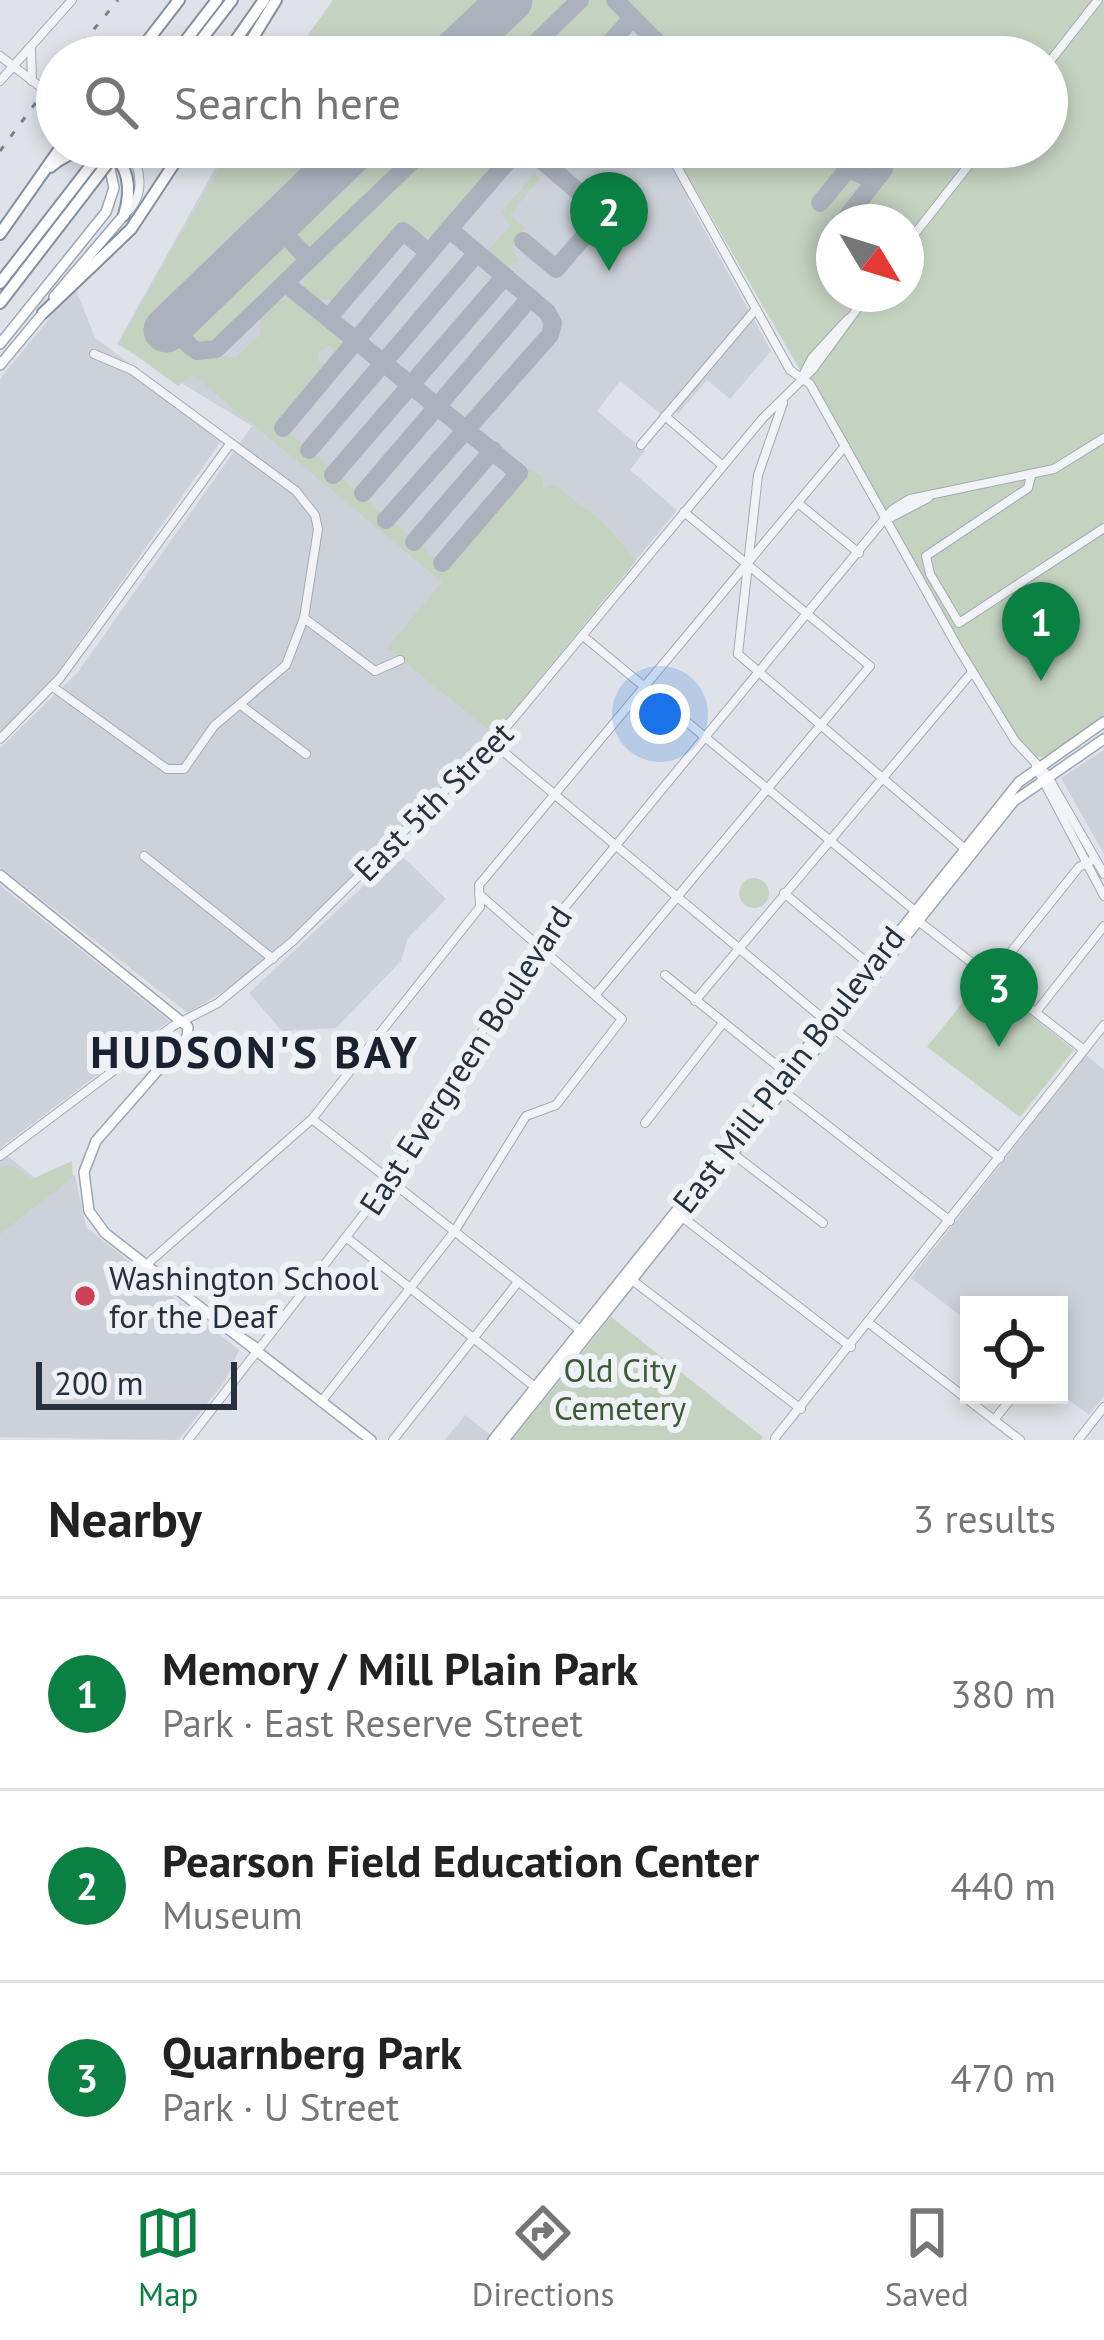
<!DOCTYPE html>
<meta charset="utf-8">
<style>
:root{--surface:#fff;--page:#f2f2f2;--text:#222;--muted:#767676;--line:#e0e0e0;--accent:#0b8043}
body{margin:0;font-family:"PT Sans",sans-serif;background:var(--page);color:var(--text)}
.controls{position:absolute;right:36px;bottom:36px;display:grid;overflow:hidden;border-radius:0px;box-shadow:0 6px 18px #0003}
.controls button{width:108px;height:108px;display:grid;place-items:center;padding:0;border:0;border-bottom:3px solid var(--line);background:var(--surface);color:var(--text);font:60px sans-serif}
.compass{position:absolute;left:816px;top:204px;width:108px;height:108px;border-radius:50%;background:var(--surface);box-shadow:0 6px 18px #0003;rotate:128deg}
.scale{position:absolute;left:36px;bottom:30px;width:201px;box-sizing:border-box;padding-left:12px;border:6px solid #27303f;border-top:0;font-size:33px;line-height:42px;white-space:nowrap;color:#27303f;-webkit-text-stroke:9px #eef1f6;paint-order:stroke}
.you{position:absolute;left:660px;top:714px;width:42px;height:42px;margin:-30px;border:9px solid #fff;border-radius:50%;background:#1a73e8;box-shadow:0 0 0 18px #1a73e833}
.badge{display:grid;place-items:center;width:78px;height:78px;border-radius:50%;background:var(--accent);color:#fff;font-size:39px;font-weight:700}
.pin{position:absolute;translate:-50% -99px;filter:drop-shadow(0 3px 6px #0008)}
.pin::after{content:'';position:absolute;top:63px;width:42px;height:36px;background:inherit;clip-path:polygon(0 0,100% 0,50% 100%)}
.list{margin:0;padding:0;list-style:none}
h2{display:flex;justify-content:space-between;align-items:center;height:156px;margin:0;padding:0 48px;font-size:51px}
h2 small{font-size:39px;font-weight:400;color:var(--muted)}
.list li{display:grid;grid-template-columns:78px 1fr auto;gap:36px;align-items:center;box-sizing:border-box;height:192px;padding:0 48px;border-top:3px solid var(--line)}
.list b{display:block;font-size:45px;white-space:nowrap}
.list p{margin:0;font-size:39px;white-space:nowrap;color:var(--muted)}
.list em{font-size:39px;font-style:normal;color:var(--muted)}
.icon{flex:none;width:66px;height:66px;fill:none;stroke:currentColor;stroke-width:2;stroke-linecap:round;stroke-linejoin:round}
.map{position:relative;flex:none;width:1104px;height:1440px;overflow:hidden}
.search{position:absolute;background:var(--surface);box-shadow:0 6px 18px #0003;left:36px;right:36px;top:36px;height:132px;display:flex;align-items:center;gap:30px;box-sizing:border-box;padding:0 42px;border-radius:66px;color:var(--muted);font-size:45px}
.sheet{height:732px;background:var(--surface)}
nav{display:flex;justify-content:space-around;align-items:center;box-sizing:border-box;height:168px;border-top:3px solid var(--line);background:var(--surface);font-size:33px;color:var(--muted)}
nav a{display:grid;justify-items:center;gap:6px}
nav .on{color:var(--accent)}
.map>svg:first-child{display:block}
</style>
<div class="map">
<svg width="1104" height="1440" viewBox="0 0 1104 1440">
<rect width="100%" height="100%" fill="#dfe2e8"/>
<g fill="#cdd1da">
<path d="M333,0H633L660,28L655,43L625,35L618,44L625,57H292Z"/>
<path d="M227,147H672L695,191L688,200L771,351L730,399L707,380L678,414L668,406L661,414L620,381L597,411L645,451L630,470L677,510L475,757L291,936L237,983L188,1013L0,867V748L78,672L252,426L117,344Z"/>
<path d="M75,287L95,338L226,434L55,676L0,734V379Z"/>
<path d="M1104,750V854L1061,778Z"/>
<path d="M399,853L446,899L408,938L401,961L336,1028L282,1031L249,993Z"/>
<path d="M0,885L169,1021L0,1148Z"/>
<path d="M1086,1055L1104,1070V1396L1089,1415L1059,1392V1305H969V1322L911,1278Z"/>
<path d="M0,1150L40,1182L75,1175L86,1227L239,1350L225,1381L178,1440L0,1437Z"/>
<path d="M465,1415L497,1440H445Z"/>
</g>
<g fill="#c4d2c0" fill-rule="evenodd">
<path d="M333,0H496L437,57H293Z"/>
<path d="M523,0H574L514,57H464Z"/>
<path d="M588,0H609L624,19L593,57H528Z"/>
<path d="M625,0H1104V722L1048,757H1029L1015,741L671,147H1047V57H625L618,44L656,33ZM834,222H906V294H834Z"/>
<path d="M231,147H343L157,326L196,356L237,357L260,335V314L288,296L347,340L337,358L330,346L318,352V361L324,365L328,361L331,366L308,393L302,391L303,399L294,400L292,412L281,411L287,418L281,426L443,565L451,558L458,563L455,553L528,469L543,477V489L554,485L604,523L636,561L494,734L387,648L442,582L192,374L178,386L119,343Z"/>
<path d="M370,147H420L308,250L287,227Z"/>
<path d="M434,147H476L491,160L514,147L436,235L419,237L402,223L336,300H314L303,286L306,271Z"/>
<path d="M534,174L540,178L510,215L525,228L511,246L519,261L506,268L487,252L510,226L502,211Z"/>
<path d="M277,236L291,247L298,263L215,344L195,345L188,334L191,318Z"/>
<circle cx="754" cy="893" r="15"/>
<path d="M983,977L1074,1050L1020,1117L927,1047Z"/>
<path d="M72,1161L73,1177L0,1234V1167L12,1165L32,1179Z"/>
<path d="M611,1317L763,1437L761,1440H512Z"/>
</g>
<g fill="none" stroke-linecap="round" stroke-linejoin="round">
<g stroke="#acb2bd" stroke-width="18">
<path d="M615,0L672,57"/>
<path d="M521,57L580,0"/>
<path d="M598,57L632,18"/>
<path d="M820,203L848,169L871,179L880,175"/>
<path d="M282,219L280,229L309,260"/>
<path d="M844,221L884,169L861,147"/>
<path d="M449,229L520,147"/>
<path d="M523,241L556,269L592,227L594,205L526,147"/>
<path d="M285,283L519,473L442,563"/>
<path d="M186,310C177,328 180,341 197,351L216,349L427,147"/>
<path d="M329,317L403,231L428,252"/>
<path d="M283,428L449,229L547,312L553,323L550,335L386,520"/>
<path d="M309,450L477,253"/>
<path d="M333,475L505,276"/>
<path d="M363,493L530,298"/>
<path d="M414,542L493,450"/>
</g>
<g stroke="#acb2bd" stroke-width="45">
<path d="M450,57L510,0"/>
<path d="M166,330L356,147"/>
</g>
<defs>
<g id="minor">
<path d="M31,49L32,81"/>
<path d="M0,56L51,95"/>
<path d="M1047,65L1098,0"/>
<path d="M0,81L72,0"/>
<path d="M666,147L790,370L810,384L957,646L1015,741L1047,775L1104,874"/>
<path d="M125,214C146,196 142,168 127,147"/>
<path d="M906,245L983,147"/>
<path d="M802,377L812,358L848,319"/>
<path d="M783,403L758,475L738,654L964,848"/>
<path d="M665,416L723,466"/>
<path d="M641,445L756,309"/>
<path d="M1031,476L1028,488L926,556L930,574L959,623L1104,528"/>
<path d="M798,503L859,553"/>
<path d="M888,519L928,498"/>
<path d="M304,618L375,671L400,660"/>
<path d="M583,636L914,910"/>
<path d="M53,687L167,769H184L214,726L286,665L304,618L318,529L315,515L296,491L132,370L94,354"/>
<path d="M242,706L306,754"/>
<path d="M0,739L60,678L230,444"/>
<path d="M493,743L826,1021"/>
<path d="M1036,767L1104,896"/>
<path d="M144,856L273,959"/>
<path d="M784,893L870,965"/>
<path d="M917,920L1084,1050"/>
<path d="M665,975L785,1072"/>
<path d="M991,977L1079,867L1095,859"/>
<path d="M597,993L870,666L684,512"/>
<path d="M695,1001L972,672"/>
<path d="M1036,1012L1104,926"/>
<path d="M832,1027L1000,1158"/>
<path d="M782,1090L950,1221"/>
<path d="M312,1119L581,1331"/>
<path d="M645,1123L723,1023"/>
<path d="M732,1153L823,1223"/>
<path d="M0,1156L173,1026L218,1003L293,941L493,743L763,418L813,369L868,294"/>
<path d="M682,1217L851,1347"/>
<path d="M347,1238L535,1387"/>
<path d="M146,1265L312,1119L480,907L479,885L845,446"/>
<path d="M632,1280L801,1409"/>
<path d="M870,1324L1020,1440"/>
<path d="M321,1402L454,1232L526,1116L556,1105L622,1019L479,894"/>
<path d="M994,1420L1014,1395"/>
<path d="M775,1438L1104,1025"/>
<path d="M188,1440L391,1179L542,935L892,510L910,499L1054,469L1104,438"/>
<path d="M393,1440L518,1282"/>
<path d="M1078,1440L1104,1407"/>
</g>
<g id="major">
<path d="M54,297L124,215"/>
<path d="M0,344L106,212L114,188L110,169"/>
<path d="M0,365L45,311"/>
<path d="M0,875L188,1027L187,1037L96,1141L84,1172L89,1211L105,1233L371,1440"/>
<path d="M225,1327L255,1347"/>
<path d="M493,1440L1019,782L1104,722"/>
<path d="M504,1440L1014,801L1104,739"/>
</g>
<g id="highway">
<path d="M135,57L179,0"/>
<path d="M173,57L217,0"/>
<path d="M188,57L232,0"/>
<path d="M224,57L264,0"/>
<path d="M241,57L276,0"/>
<path d="M47,93L57,96"/>
<path d="M50,167C97,129 142,156 124,215"/>
<path d="M0,234L61,147"/>
<path d="M0,283L75,186"/>
<path d="M0,303L84,194"/>
<path d="M43,313L131,229L185,147"/>
</g>
</defs>
<use href="#minor" stroke="#a4a9b2" stroke-width="10"/>
<use href="#major" stroke="#9ea6b4" stroke-width="12"/>
<use href="#highway" stroke="#868f9f" stroke-width="14"/>
<use href="#minor" stroke="#f1f3f7" stroke-width="8"/>
<use href="#major" stroke="#fff" stroke-width="9"/>
<use href="#highway" stroke="#fff" stroke-width="10"/>
<g stroke="#788192" stroke-width="3" stroke-dasharray="6 12" stroke-linecap="butt">
<path d="M71,57L118,0"/>
<path d="M0,151L57,74"/>
</g>
<defs>
<g id="highway-bridge">
<path d="M75,186L105,147"/>
<path d="M84,194L120,147"/>
</g>
</defs>
<use href="#highway-bridge" stroke="#868f9f" stroke-width="14" stroke-linecap="butt"/>
<use href="#highway-bridge" stroke="#fff" stroke-width="10"/>
</g>
<circle fill="#cf4255" stroke="#eef1f6" stroke-width="4.5" cx="85" cy="1296" r="12"/>
<g text-anchor="middle" dominant-baseline="central" stroke-width="12" stroke-linejoin="round" paint-order="stroke">
<g font-size="33" fill="#27303f" stroke="#eef1f6">
<text transform="translate(433 801) rotate(-45)">East 5th Street</text>
<text transform="translate(465 1060) rotate(-57)">East Evergreen Boulevard</text>
<text transform="translate(788 1069) rotate(-52)">East Mill Plain Boulevard</text>
</g>
<g font-size="33" fill="#27303f" stroke="#eef1f6" text-anchor="start">
<text x="109" y="1277">Washington School<tspan x="109" dy="38">for the Deaf</tspan></text>
</g>
<g font-size="33" fill="#3b5b35" stroke="#eef1f6">
<text x="620" y="1369">Old City<tspan x="620" dy="38">Cemetery</tspan></text>
</g>
<g font-size="45" font-weight="bold" letter-spacing="3" fill="#1a2130" stroke="#eef1f6">
<text x="255" y="1051">HUDSON'S BAY</text>
</g>
</g>
</svg>
<div class="controls">
<button><svg class="icon" aria-label="locate" viewBox="0 0 24 24"><circle cx="12" cy="12" r="6"/><path d="M12 2v4M12 18v4M2 12h4M18 12h4"/></svg></button>
</div>
<svg class="compass" viewBox="-18 -18 36 36"><path d="M0-13l5 13h-10z" fill="#e53935"/><path d="M0 13l5-13h-10z" fill="#767676"/></svg>
<div class="scale">200 m</div>
<div class="you"></div>
<div class="pin badge" style="left:1041px;top:681px">1</div>
<div class="pin badge" style="left:609px;top:271px">2</div>
<div class="pin badge" style="left:999px;top:1047px">3</div>
<div class="search"><svg class="icon" aria-label="search" viewBox="0 0 24 24"><circle cx="10" cy="10" r="6"/><path d="M15 15l6 6"/></svg>Search here</div>
</div>
<section class="sheet">
<h2>Nearby<small>3 results</small></h2>
<ul class="list">
<li><span class="badge">1</span><div><b>Memory / Mill Plain Park</b><p>Park · East Reserve Street</p></div><em>380 m</em></li>
<li><span class="badge">2</span><div><b>Pearson Field Education Center</b><p>Museum</p></div><em>440 m</em></li>
<li><span class="badge">3</span><div><b>Quarnberg Park</b><p>Park · U Street</p></div><em>470 m</em></li>
</ul>
</section>
<nav>
<a class="on"><svg class="icon" aria-label="map" viewBox="0 0 24 24"><path d="M3 6l6-2 6 2 6-2v14l-6 2-6-2-6 2zM9 4v14M15 6v14"/></svg>Map</a>
<a><svg class="icon" aria-label="directions" viewBox="0 0 24 24"><path d="M12 3l9 9-9 9-9-9zM9 14v-3h6M13 9l2 2-2 2"/></svg>Directions</a>
<a><svg class="icon" aria-label="saved" viewBox="0 0 24 24"><path d="M7 4h10v16l-5-4-5 4z"/></svg>Saved</a>
</nav>
